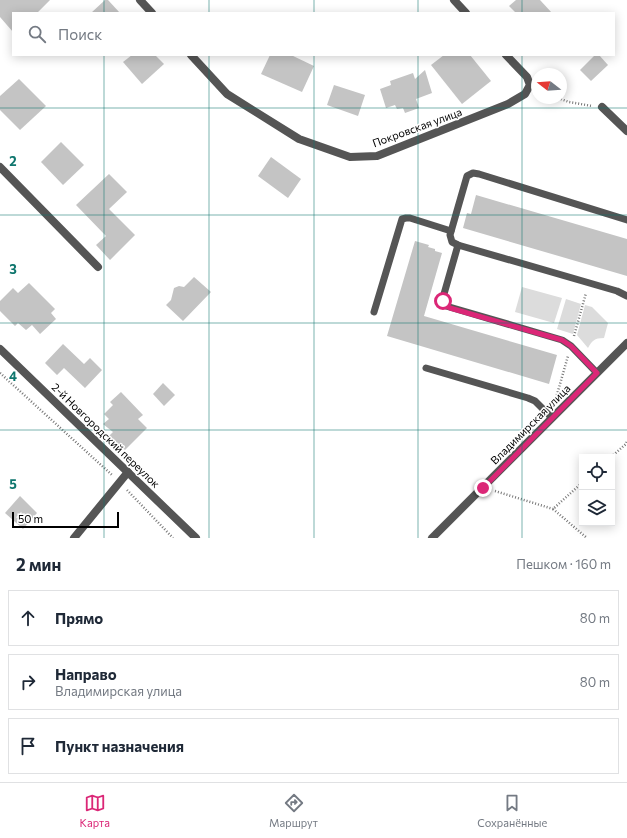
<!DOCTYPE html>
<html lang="ru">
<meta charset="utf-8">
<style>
:root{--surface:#fff;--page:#f2f2f3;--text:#1f2937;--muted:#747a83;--line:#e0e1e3;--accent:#db2777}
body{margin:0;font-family:Commissioner,sans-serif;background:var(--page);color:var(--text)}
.controls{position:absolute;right:12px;bottom:12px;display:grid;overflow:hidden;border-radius:0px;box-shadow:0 2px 10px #0003}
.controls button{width:36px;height:36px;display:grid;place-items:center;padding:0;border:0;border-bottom:1px solid var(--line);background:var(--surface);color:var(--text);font:20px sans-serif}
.compass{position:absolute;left:531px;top:68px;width:36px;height:36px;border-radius:50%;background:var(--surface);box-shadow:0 2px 10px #0003;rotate:287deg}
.scale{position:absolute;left:12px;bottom:10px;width:107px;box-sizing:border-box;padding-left:4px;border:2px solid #000;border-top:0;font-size:11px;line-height:14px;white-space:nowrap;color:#000;-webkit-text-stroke:3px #fff;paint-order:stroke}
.stop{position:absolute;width:12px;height:12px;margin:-9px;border:3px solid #db2777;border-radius:50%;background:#fff}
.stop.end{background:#db2777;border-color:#fff;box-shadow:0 1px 4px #0008}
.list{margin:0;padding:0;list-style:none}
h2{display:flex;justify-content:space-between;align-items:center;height:52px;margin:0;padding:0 16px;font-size:17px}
h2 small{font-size:13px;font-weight:400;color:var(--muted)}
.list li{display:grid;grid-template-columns:26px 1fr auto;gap:12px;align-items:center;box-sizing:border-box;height:56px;margin:0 8px 8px;padding:0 8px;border:1px solid var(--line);border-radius:0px}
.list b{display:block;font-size:15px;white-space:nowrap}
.list p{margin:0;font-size:13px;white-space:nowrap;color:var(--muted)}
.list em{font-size:13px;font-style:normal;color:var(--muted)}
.icon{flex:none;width:22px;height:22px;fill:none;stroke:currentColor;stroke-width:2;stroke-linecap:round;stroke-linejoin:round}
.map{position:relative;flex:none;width:627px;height:538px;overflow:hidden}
.search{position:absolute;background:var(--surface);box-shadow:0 2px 10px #0003;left:12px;right:12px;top:12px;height:44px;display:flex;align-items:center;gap:10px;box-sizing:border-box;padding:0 14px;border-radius:0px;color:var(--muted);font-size:15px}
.sheet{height:244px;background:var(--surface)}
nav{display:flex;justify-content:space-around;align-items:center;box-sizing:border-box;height:56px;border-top:1px solid var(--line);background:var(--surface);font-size:11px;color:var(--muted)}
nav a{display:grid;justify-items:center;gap:2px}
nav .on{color:var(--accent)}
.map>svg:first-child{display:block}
</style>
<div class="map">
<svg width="627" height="538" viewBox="0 0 627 538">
<rect width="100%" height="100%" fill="#fff"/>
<g fill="#dcdcdc">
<path d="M522,287L562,298L554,323L515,312Z"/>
<path d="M566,299L581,304L573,334L557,329Z"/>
<path d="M585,305L592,307L608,323L604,338C594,338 592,341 588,348L577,335Z"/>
</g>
<g fill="#c4c4c4">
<path d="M0,0H50L37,13H13V32L0,17Z"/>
<path d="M105,0H108L120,13H91Z"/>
<path d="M516,0H540L552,13H516L509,6Z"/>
<path d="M132,55H155L164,64L142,84L123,62Z"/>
<path d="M270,55H291L314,66L302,92L261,74Z"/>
<path d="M444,55H470L491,81L462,104L431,65Z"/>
<path d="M595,55H599L608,65L591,81L580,70Z"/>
<path d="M425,70L432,93L416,99L419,108L405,113L403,108L397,109L395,105L386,108L380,89L391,85L390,81L413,73L415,79Z"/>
<path d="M19,79L46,106L20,130L0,110V96Z"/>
<path d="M334,85L365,95L358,116L327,105Z"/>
<path d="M61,142L84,165L63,185L41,162Z"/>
<path d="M271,157L301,179L288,198L258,176Z"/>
<path d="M109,174L127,192L109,209L135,235L110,260L96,245L106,236L76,205Z"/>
<path d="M476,195L627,239V276L463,228L467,213L471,214Z"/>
<path d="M415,241L429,245L428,247L435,249V251L442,253L424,316L557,355L549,384L387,336Z"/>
<path d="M194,277L211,292L183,321L166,305L171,300L174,288L179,286L184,287Z"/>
<path d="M29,283L55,309L51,313L56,319L40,334L32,325L26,330L18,323L15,326L0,311V301L13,288L18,293Z"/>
<path d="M63,344L84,364L90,358L102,370L85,388L64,368L57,375L45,363Z"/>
<path d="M163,383L175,395L164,406L153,394Z"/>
<path d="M121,392L143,415L138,419L147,428L125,450L109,436L113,432L103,424L109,419L104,414L113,405L110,402Z"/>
<path d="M20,496L37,513L23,529L5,513Z"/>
</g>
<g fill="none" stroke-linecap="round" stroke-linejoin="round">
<g stroke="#777" stroke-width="2.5" stroke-dasharray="1 2" stroke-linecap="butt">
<path d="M558,98L569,102L592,106"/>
<path d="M574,336L586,293"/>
<path d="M0,373L112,475"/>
<path d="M556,398L568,356"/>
<path d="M611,457L626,444L627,441"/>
<path d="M582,483L553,509L587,538"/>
<path d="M127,490L173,538"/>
<path d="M495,491L553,509"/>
</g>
<g stroke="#555" stroke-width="7">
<path d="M627,220L479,174L473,173L467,176L450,235L452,242L458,245L617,291L627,296"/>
<path d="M458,245L444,294L443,301L446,306L562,340L571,346L597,373"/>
<path d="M374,312L402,219L406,218H410L451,231"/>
<path d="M426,368L528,398L535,401L552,418"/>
</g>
<g stroke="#555" stroke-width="8">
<path d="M140,0L152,13"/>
<path d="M454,0L466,13"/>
<path d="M191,55L227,94L299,139L350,157L377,156L508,104L525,94L530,85L527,77L506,55"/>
<path d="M602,107L627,131"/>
<path d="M0,167L98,267"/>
<path d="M0,349L196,538"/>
<path d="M74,538L128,472"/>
<path d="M432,538L627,343"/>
</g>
</g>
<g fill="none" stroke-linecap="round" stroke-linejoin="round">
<path stroke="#db2777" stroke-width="5" d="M443,301L446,306L450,308L562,340L571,346L597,373L483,488"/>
</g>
<path fill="none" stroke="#0f766e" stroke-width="1" stroke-opacity="0.55" d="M104,0V13M209,0V13M314,0V13M418,0V13M522,0V13M104,55V538M209,55V538M314,55V538M418,55V538M522,55V538M0,108H627M0,215H627M0,323H627M0,430H627"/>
<g text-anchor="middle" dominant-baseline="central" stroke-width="3" stroke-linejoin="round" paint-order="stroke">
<g font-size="11" fill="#000" stroke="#fff">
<text transform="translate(417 127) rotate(-20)">Покровская улица</text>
<text transform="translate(530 424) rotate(-45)">Владимирская улица</text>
<text transform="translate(106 435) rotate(44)">2-й Новгородский переулок</text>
</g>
</g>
<g font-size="13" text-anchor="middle" font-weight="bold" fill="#0f766e" stroke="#fff" stroke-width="3" stroke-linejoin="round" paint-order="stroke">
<text x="13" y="166">2</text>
<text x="13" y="274">3</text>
<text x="13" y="381">4</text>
<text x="13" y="489">5</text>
</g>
</svg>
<div class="controls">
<button><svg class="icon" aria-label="locate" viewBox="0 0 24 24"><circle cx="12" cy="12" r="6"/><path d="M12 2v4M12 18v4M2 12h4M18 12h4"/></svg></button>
<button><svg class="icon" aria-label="layers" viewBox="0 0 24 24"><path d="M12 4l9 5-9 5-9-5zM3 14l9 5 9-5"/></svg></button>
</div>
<svg class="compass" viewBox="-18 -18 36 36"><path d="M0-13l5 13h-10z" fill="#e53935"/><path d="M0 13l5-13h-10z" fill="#747a83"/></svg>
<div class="scale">50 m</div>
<div class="stop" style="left:443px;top:301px"></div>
<div class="stop end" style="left:483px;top:488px"></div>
<div class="search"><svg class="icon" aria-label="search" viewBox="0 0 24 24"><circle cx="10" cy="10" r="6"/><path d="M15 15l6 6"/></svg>Поиск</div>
</div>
<section class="sheet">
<h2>2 мин<small>Пешком · 160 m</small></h2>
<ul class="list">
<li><svg class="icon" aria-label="ahead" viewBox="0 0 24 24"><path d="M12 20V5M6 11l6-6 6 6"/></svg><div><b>Прямо</b></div><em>80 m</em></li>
<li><svg class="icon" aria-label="right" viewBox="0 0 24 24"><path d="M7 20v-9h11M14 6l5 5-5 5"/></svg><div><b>Направо</b><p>Владимирская улица</p></div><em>80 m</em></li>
<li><svg class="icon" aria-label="arrive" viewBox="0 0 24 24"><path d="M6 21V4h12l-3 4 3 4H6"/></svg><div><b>Пункт назначения</b></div></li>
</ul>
</section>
<nav>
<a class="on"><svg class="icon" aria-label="map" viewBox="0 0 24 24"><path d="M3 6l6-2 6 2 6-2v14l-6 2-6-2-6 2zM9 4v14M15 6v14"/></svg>Карта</a>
<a><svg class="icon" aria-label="directions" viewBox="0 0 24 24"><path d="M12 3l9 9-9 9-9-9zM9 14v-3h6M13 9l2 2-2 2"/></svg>Маршрут</a>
<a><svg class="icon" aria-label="saved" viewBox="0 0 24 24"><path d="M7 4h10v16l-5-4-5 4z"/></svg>Сохранённые</a>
</nav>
